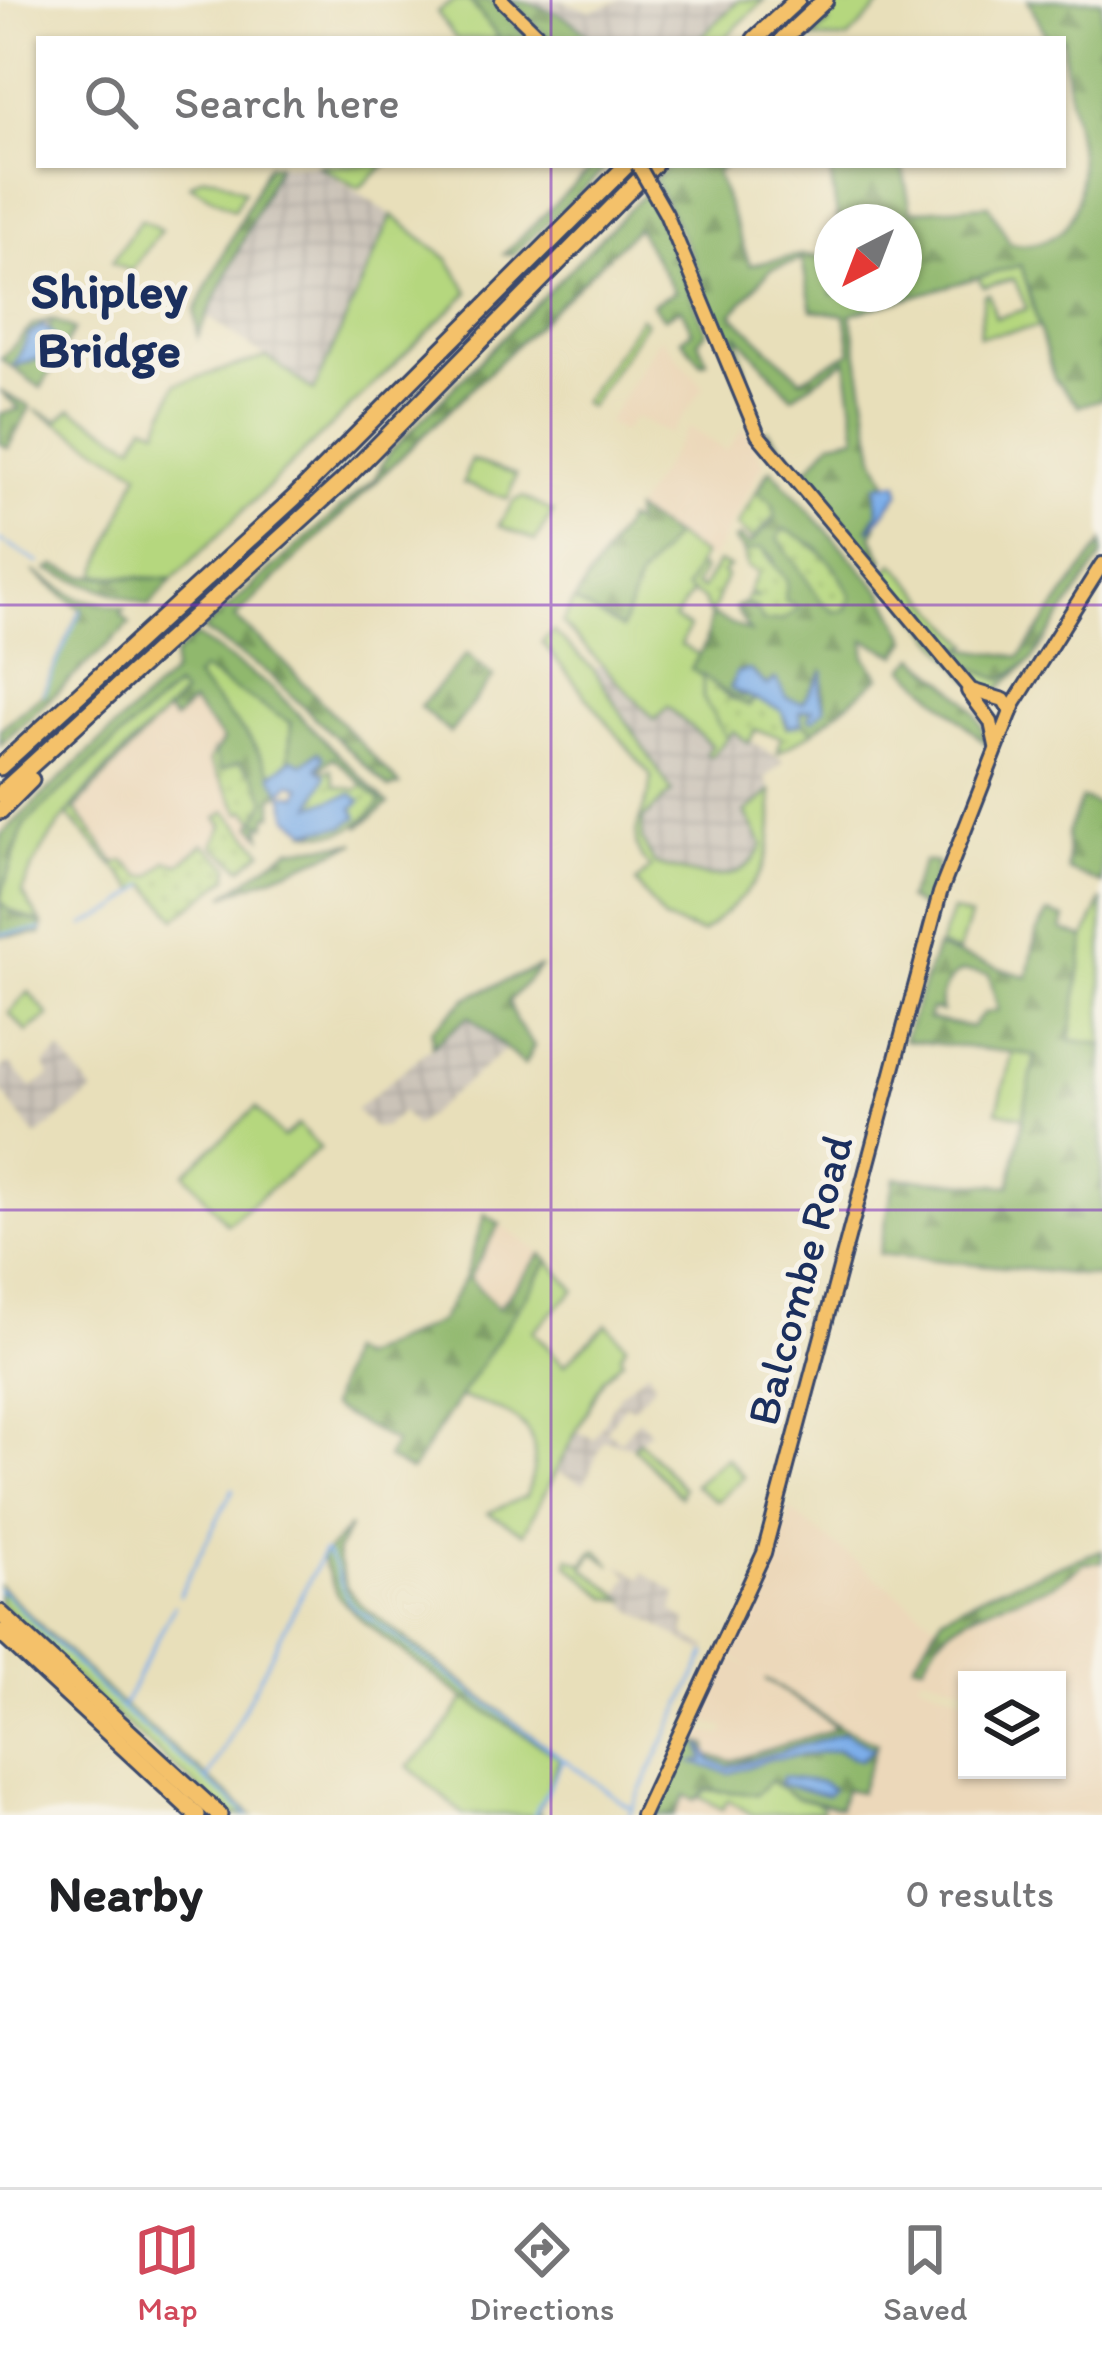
<!DOCTYPE html>
<style>
:root{--surface:#fff;--page:#f6f6f6;--text:#202124;--muted:#757577;--line:#e0e0e0;--accent:#d1495b}
body{margin:0;font-family:Itim,sans-serif;background:var(--page);color:var(--text)}
.controls{position:absolute;right:36px;bottom:36px;display:grid;overflow:hidden;border-radius:0px;box-shadow:0 3px 9px #0004}
.controls button{width:108px;height:108px;display:grid;place-items:center;padding:0;border:0;border-bottom:3px solid var(--line);background:var(--surface);color:var(--text);font:60px sans-serif}
.compass{position:absolute;left:814px;top:204px;width:108px;height:108px;border-radius:50%;background:var(--surface);box-shadow:0 3px 9px #0004;rotate:222deg}
.list{margin:0;padding:0;list-style:none}
h2{display:flex;justify-content:space-between;align-items:center;height:156px;margin:0;padding:0 48px;font-size:51px}
h2 small{font-size:39px;font-weight:400;color:var(--muted)}
.icon{flex:none;width:66px;height:66px;fill:none;stroke:currentColor;stroke-width:2;stroke-linecap:round;stroke-linejoin:round}
.map{position:relative;flex:none;width:1102px;height:1815px;overflow:hidden}
.search{position:absolute;background:var(--surface);box-shadow:0 3px 9px #0004;left:36px;right:36px;top:36px;height:132px;display:flex;align-items:center;gap:30px;box-sizing:border-box;padding:0 42px;border-radius:0px;color:var(--muted);font-size:45px}
.sheet{height:372px;background:var(--surface)}
nav{display:flex;justify-content:space-around;align-items:center;box-sizing:border-box;height:168px;border-top:3px solid var(--line);background:var(--surface);font-size:33px;color:var(--muted)}
nav a{display:grid;justify-items:center;gap:6px}
nav .on{color:var(--accent)}
.map>svg:first-child{display:block}
</style>
<div class="map">
<svg width="1102" height="1815" viewBox="0 0 1102 1815">
<defs>
<pattern id="industrial-grid" width="8" height="8" patternUnits="userSpaceOnUse" patternTransform="scale(3)"><rect width="8" height="8" fill="#cbc3b8"/><path d="M0 4h8M4 0v8" fill="none" stroke="#aea8a1"/></pattern>
<pattern id="forest-firs" width="22" height="20" patternUnits="userSpaceOnUse" patternTransform="scale(3)"><rect width="22" height="20" fill="#90b86d"/><path d="M5 1l3.5 6h-7zM16 11l3.5 6h-7z" fill="#75965d"/></pattern>
<pattern id="garden-dots" width="8" height="8" patternUnits="userSpaceOnUse" patternTransform="scale(3)"><rect width="8" height="8" fill="#b5d77e"/><path d="M2 2h.1M6 6h.1" fill="none" stroke="#9bb96f" stroke-width="1.8" stroke-linecap="round"/></pattern>
</defs>
<rect width="100%" height="100%" fill="#f7f3e8"/>
<filter id="ink" filterUnits="userSpaceOnUse"><feTurbulence type="fractalNoise" baseFrequency=".00833" numOctaves="2"/><feDisplacementMap in="SourceGraphic" scale="24" xChannelSelector="R" yChannelSelector="G"/><feConvolveMatrix kernelMatrix="1 2 1 2 8 2 1 2 1" color-interpolation-filters="sRGB"/></filter>
<filter id="wash" filterUnits="userSpaceOnUse"><feTurbulence type="fractalNoise" baseFrequency=".004" numOctaves="4" result="noise"/><feDisplacementMap in="SourceGraphic" scale="48" xChannelSelector="R" yChannelSelector="G"/><feGaussianBlur stdDeviation="2.7" result="paint"/><feColorMatrix in="noise" values="0 0 0 0 0 0 0 0 0 0 0 0 0 0 0 0 0 1.4 0 .05"/><feComposite in="paint" operator="in"/></filter>
<g filter="url(#wash)">
<rect width="100%" height="100%" fill="#e8dfba"/>
<g fill="#ecd8ba" fill-rule="evenodd">
<path d="M660,337L704,387L670,434L634,417L623,432L607,423Z"/>
<path d="M689,427L726,451L744,427L764,463L712,560L634,511Z"/>
<path d="M192,703L224,740L246,809L262,836L255,842L226,811L217,818L223,826L209,849L204,845L180,865L143,876L124,861L117,865L75,809L167,713L175,719Z"/>
<path d="M500,1224L541,1254L499,1309L469,1277Z"/>
<path d="M789,1509L936,1623L914,1660L924,1664L953,1623L1060,1584L1086,1562H1102V1815H655L696,1731L724,1735L725,1726L700,1721L731,1658L759,1674L732,1656L756,1605ZM922,1675L967,1687V1680H1057V1688L1084,1690L1069,1698L1057,1692V1770H967V1698L917,1681Z"/>
</g>
<g fill="url(#industrial-grid)">
<path d="M527,0H561L590,11L622,0H739L699,39H589L580,25Z"/>
<path d="M278,165H316L392,215L314,391L207,316Z"/>
<path d="M601,665L667,706L712,747L733,731L784,761L766,778L771,791L746,813L763,845L744,870L720,879L652,861L642,840L643,818L672,791L618,715L623,710L596,681L594,670Z"/>
<path d="M469,1016L506,1049L415,1126L402,1112L386,1126L374,1128L355,1110Z"/>
<path d="M61,1051L93,1092L36,1137L0,1089V1070L9,1063L32,1088L50,1076L44,1065Z"/>
<path d="M648,1370L655,1384L632,1408L626,1404L606,1430L620,1441L639,1419L650,1431L633,1447L604,1440L584,1484L556,1471L577,1431L594,1439L620,1393Z"/>
<path d="M618,1564L641,1578L644,1572L677,1593L673,1611L687,1621L684,1634L708,1648L705,1653L629,1608L620,1592L629,1576Z"/>
</g>
<g fill="#b5d77e" stroke="#68836e" stroke-width="3">
<path d="M455,0H469L500,39H456L437,12Z"/>
<path d="M739,0H764L724,39H699Z"/>
<path d="M840,0L850,5L856,0H886L848,39H813L831,21L807,39H797Z"/>
<path d="M317,165H386L359,188Z"/>
<path d="M202,177H215L244,191L234,210L190,185Z"/>
<path d="M392,215L448,259L469,292L173,579L96,575L139,472L35,410L58,420L71,409L134,445L145,424L158,429L176,384L267,357L314,391Z"/>
<path d="M141,219L161,230L131,271L112,262Z"/>
<path d="M1021,264L1040,327L979,336L984,295L989,294L996,318L1027,309L1014,279L984,287L978,278Z"/>
<path d="M641,317L646,322L589,407L582,403Z"/>
<path d="M471,460L516,475L508,499L463,483Z"/>
<path d="M523,497L553,512L535,541L499,525L514,501Z"/>
<path d="M674,536L703,555L686,589L692,593L674,619L689,627L681,645L700,655L692,669L703,675V698L727,738L711,757L706,753L712,746L668,707L655,720L562,623L574,601L622,628L639,579Z"/>
<path d="M894,563L970,645L961,648L930,624L973,669L1002,679L1032,660L996,691L972,682L883,576Z"/>
<path d="M553,631L594,670L672,792L643,819L642,840L655,864C695,874 740,893 763,845L745,813L771,791C777,868 759,884 702,933L664,920L636,883L650,868C617,834 652,811 651,776L542,642Z"/>
<path d="M202,670L291,723L289,761L271,776L250,739L194,677Z"/>
<path d="M176,687L184,695C123,753 52,812 22,892L42,924L3,907L0,897L24,825Z"/>
<path d="M1102,899V1044L1070,1040L1085,938Z"/>
<path d="M952,911L970,917L958,953L939,946Z"/>
<path d="M29,992L49,1016L27,1032L9,1013Z"/>
<path d="M1013,1052L1036,1055L1024,1117L997,1111Z"/>
<path d="M256,1108L283,1138L298,1125L320,1148L227,1224L185,1173Z"/>
<path d="M549,1261L575,1290L533,1331L564,1365L607,1324L626,1345L620,1356L623,1360L604,1378L524,1533L488,1513L526,1496C552,1428 516,1410 456,1397Z"/>
<path d="M639,1441L683,1488L680,1496L633,1447Z"/>
<path d="M726,1457L744,1477L717,1501L694,1485Z"/>
<path d="M597,1550L612,1565L594,1553L584,1568L625,1600L608,1598L568,1565L569,1558L583,1564L593,1551Z"/>
<path d="M0,1586L120,1703L252,1815H229L98,1700L0,1603Z"/>
<path d="M465,1698L560,1757L538,1812L541,1815H464L408,1766L436,1741Z"/>
<path d="M770,1781L822,1806V1811L753,1815L728,1800L722,1809L698,1796L707,1790L757,1794Z"/>
</g>
<g fill="url(#forest-firs)" stroke="#567466" stroke-width="3" fill-rule="evenodd">
<path d="M469,0H491L529,39H500Z"/>
<path d="M509,0C530,0 580,19 589,39H550Z"/>
<path d="M1028,0H1102V399L1079,406L1054,379L1021,265L851,314L875,456L887,482L878,484V512L868,528L877,526L872,536L884,560L877,565L766,434L767,430L805,472L832,441L857,436L846,360L792,397L736,333L753,402L747,407L691,255L654,180L669,165H725L716,173L750,265L802,255L832,257V294H904V222H838L829,165H902L911,211L989,205L1010,243C1030,248 1047,242 1063,230C1102,178 1063,106 1063,39H1048ZM802,260L812,310L845,315L851,352L801,379L732,314L771,269Z"/>
<path d="M268,165H278L198,336L195,311Z"/>
<path d="M595,165H608C576,198 546,223 514,254H504Z"/>
<path d="M646,192L707,331L698,341L707,361L702,363L681,339L692,331L681,308L664,318L652,304L675,292L637,228L235,618L276,654L400,785L389,788L268,673L203,630L375,478L389,453Z"/>
<path d="M52,319L31,333L15,366L46,357L54,348L49,328L54,320L74,330L41,388L1,359L33,325Z"/>
<path d="M0,391L30,407L8,448L0,443V414L20,409Z"/>
<path d="M771,469L884,594L908,640L898,655L865,640V657L880,677L814,731L801,723L799,713L812,708L809,718L813,720L825,706L822,671L803,703L786,698L772,679L769,687L752,671H738L730,687L741,697L758,696L746,706L691,669L705,644L711,615L750,632L735,608L741,604L783,620L798,609L784,601L773,557L761,548L747,555L734,540L739,537L749,545L774,520V506L757,493ZM785,529L817,547L849,592L847,609L832,611L778,538Z"/>
<path d="M634,511L674,536L639,579L622,629L574,601L627,520L634,523Z"/>
<path d="M1102,543V556L1032,660L1001,680L970,667L925,619L961,648L1020,657Z"/>
<path d="M55,566L84,576L173,579L149,606L48,570Z"/>
<path d="M33,571L78,598L125,609L121,614L130,624L0,745V729L42,695L81,609Z"/>
<path d="M196,636L273,689L388,804L358,828L380,801L333,757L319,771L323,756L318,751L304,763L289,761L291,723L202,670L195,678L250,739L280,786L283,794L273,796V815H268L266,826L260,822L262,836L252,825L266,800L239,762L222,771L213,757L223,740L192,703L174,720L166,711L183,695L175,687L24,825L0,899V836L173,673L174,656Z"/>
<path d="M467,654L493,677L450,733L420,707Z"/>
<path d="M916,657C941,679 984,706 985,743L905,668Z"/>
<path d="M1082,798L1102,807V884L1068,870L1067,833Z"/>
<path d="M356,843L224,896L290,849Z"/>
<path d="M924,861L937,863L928,911L907,899Z"/>
<path d="M0,901L11,912L42,924L41,934L0,936Z"/>
<path d="M1048,913L1065,918L1062,930L1085,938L1070,1040L1102,1044V1277L879,1254L895,1178L1010,1186L1035,1055L904,1040L936,948L1028,977L1036,934ZM964,971L989,974L998,1010L984,1013L971,1027L928,1019L931,1009L942,1012C937,997 948,975 964,971Z"/>
<path d="M541,966L509,1001L516,1022L534,1046L524,1065L469,1016L432,1046V1030L468,997Z"/>
<path d="M485,1214L500,1224L469,1278L498,1308L541,1254L549,1261L411,1471L387,1458L395,1442L330,1407L347,1351L358,1358L440,1321L465,1277Z"/>
<path d="M350,1526L336,1553L346,1587L360,1604L560,1757L461,1696L366,1624L339,1597L321,1558Z"/>
<path d="M1102,1550V1562L1084,1563C1036,1609 951,1595 924,1664L914,1663L943,1615L991,1591Z"/>
<path d="M765,1679L841,1727L877,1743L860,1792L845,1789L840,1807L797,1798L770,1781L757,1794L707,1790L695,1800L685,1795L674,1815H653L696,1731L694,1741L707,1745L708,1756L731,1761L832,1730L834,1725ZM844,1733L872,1749L860,1760L835,1750L770,1759L730,1773L696,1761L704,1760L700,1745L711,1761L726,1767Z"/>
</g>
<g fill="url(#garden-dots)" stroke="#68836e" stroke-width="3">
<path d="M768,471L758,492L772,503L776,515L752,540L737,526Z"/>
<path d="M784,529C814,542 838,565 851,597L845,610L835,612L821,601L778,538Z"/>
<path d="M761,548L787,581L785,601L799,608L783,620L763,622L756,607L744,604L748,596L759,598L749,592L758,572L747,567L744,553Z"/>
<path d="M718,562L729,567L722,573L726,576L712,613H708L703,599L686,589L697,567L703,569L695,586L702,589Z"/>
<path d="M703,675L727,697L749,706L758,696L782,711L786,728L801,723L814,731L778,753L781,737L755,730L749,743L733,731L727,738L703,698Z"/>
<path d="M166,711L75,809L116,864L124,861L142,876H152L167,861L180,864L204,844L230,867L228,878L176,918L147,884L137,891L67,815Z"/>
<path d="M214,751L221,770L239,762L255,776L266,800L256,821L246,810L241,813L209,761Z"/>
<path d="M331,770L336,786L357,790L363,785L381,802C355,831 342,837 304,832H318L312,797L325,778L321,772Z"/>
<path d="M226,811L263,851L242,868L213,845L223,826L217,818Z"/>
</g>
<g fill="#7daee9" stroke="#4c6ea4" stroke-width="3">
<path d="M43,326L55,337L51,354L14,366L29,335Z"/>
<path d="M898,482L900,492L870,530L878,512L877,485Z"/>
<path d="M749,670L767,686L776,679L786,698L803,703L824,671L820,691L825,708L813,720L809,718L813,709L800,711L801,724L789,727L781,710L731,689L736,673Z"/>
<path d="M319,752L324,757L317,768L326,776L312,806L352,794L361,801L353,808L358,817L344,826L308,831L289,817L283,794L298,796L301,787L290,783L282,792L271,775L293,759L303,764Z"/>
<path d="M844,1733L873,1748L860,1760L838,1750L770,1759L730,1773L694,1763L704,1760L701,1744L711,1761L729,1767Z"/>
<path d="M782,1777L822,1782L832,1790L827,1795L780,1784Z"/>
</g>
<g fill="none" stroke-linecap="round" stroke-linejoin="round">
<g stroke="#7daee9" stroke-width="3">
<path d="M0,540L5,543"/>
<path d="M9,545L39,563"/>
<path d="M43,694L81,610"/>
<path d="M84,925L117,909L146,885"/>
<path d="M0,934L41,930"/>
<path d="M0,1589L120,1708"/>
<path d="M179,1595L233,1489"/>
<path d="M174,1606L121,1709L248,1815"/>
<path d="M565,1760L629,1807"/>
<path d="M208,1779L324,1551C341,1568 337,1591 355,1608L563,1759L534,1815"/>
<path d="M629,1815L706,1654"/>
</g>
</g>
</g>
<g filter="url(#ink)">
<g fill="none" stroke-linecap="round" stroke-linejoin="round">
<defs>
<g id="major">
<path d="M502,0L542,39"/>
<path d="M666,214L758,435L971,690L1004,700L1011,712"/>
<path d="M968,691L991,722L996,746"/>
<path d="M642,1815L764,1553L940,893L1014,704L1102,564"/>
</g>
<g id="highway">
<path d="M755,39L797,0"/>
<path d="M783,39L825,0"/>
<path d="M0,767L294,498L627,165"/>
<path d="M0,794L343,481L654,165"/>
<path d="M0,811L31,780"/>
<path d="M0,1613L219,1815"/>
<path d="M0,1632L197,1815"/>
</g>
</defs>
<use href="#major" stroke="#3a496c" stroke-width="18"/>
<use href="#highway" stroke="#3a496c" stroke-width="21"/>
<use href="#major" stroke="#f4c16a" stroke-width="12"/>
<use href="#highway" stroke="#f4c16a" stroke-width="15"/>
<defs>
<path id="major-bridge" d="M638,165L666,214"/>
</defs>
<use href="#major-bridge" stroke="#3a496c" stroke-width="18" stroke-linecap="butt"/>
<use href="#major-bridge" stroke="#f4c16a" stroke-width="12"/>
</g>
</g>
<path fill="none" stroke="#7b2cbf" stroke-width="3" stroke-opacity="0.55" d="M551,0V39M551,165V1815M0,605H1102M0,1210H1102"/>
<g text-anchor="middle" dominant-baseline="central" stroke-width="10" stroke-linejoin="round" paint-order="stroke">
<g font-size="45" fill="#1b2f5e" stroke="#f7f3e8">
<text transform="translate(799 1280) rotate(-75)">Balcombe Road</text>
</g>
<g font-size="51" font-weight="bold" fill="#1b2f5e" stroke="#f7f3e8">
<text x="109" y="290">Shipley<tspan x="109" dy="59">Bridge</tspan></text>
</g>
</g>
</svg>
<div class="controls">
<button><svg class="icon" aria-label="layers" viewBox="0 0 24 24"><path d="M12 4l9 5-9 5-9-5zM3 14l9 5 9-5"/></svg></button>
</div>
<svg class="compass" viewBox="-18 -18 36 36"><path d="M0-13l5 13h-10z" fill="#e53935"/><path d="M0 13l5-13h-10z" fill="#757577"/></svg>
<div class="search"><svg class="icon" aria-label="search" viewBox="0 0 24 24"><circle cx="10" cy="10" r="6"/><path d="M15 15l6 6"/></svg>Search here</div>
</div>
<section class="sheet">
<h2>Nearby<small>0 results</small></h2>
<ul class="list">
</ul>
</section>
<nav>
<a class="on"><svg class="icon" aria-label="map" viewBox="0 0 24 24"><path d="M3 6l6-2 6 2 6-2v14l-6 2-6-2-6 2zM9 4v14M15 6v14"/></svg>Map</a>
<a><svg class="icon" aria-label="directions" viewBox="0 0 24 24"><path d="M12 3l9 9-9 9-9-9zM9 14v-3h6M13 9l2 2-2 2"/></svg>Directions</a>
<a><svg class="icon" aria-label="saved" viewBox="0 0 24 24"><path d="M7 4h10v16l-5-4-5 4z"/></svg>Saved</a>
</nav>
